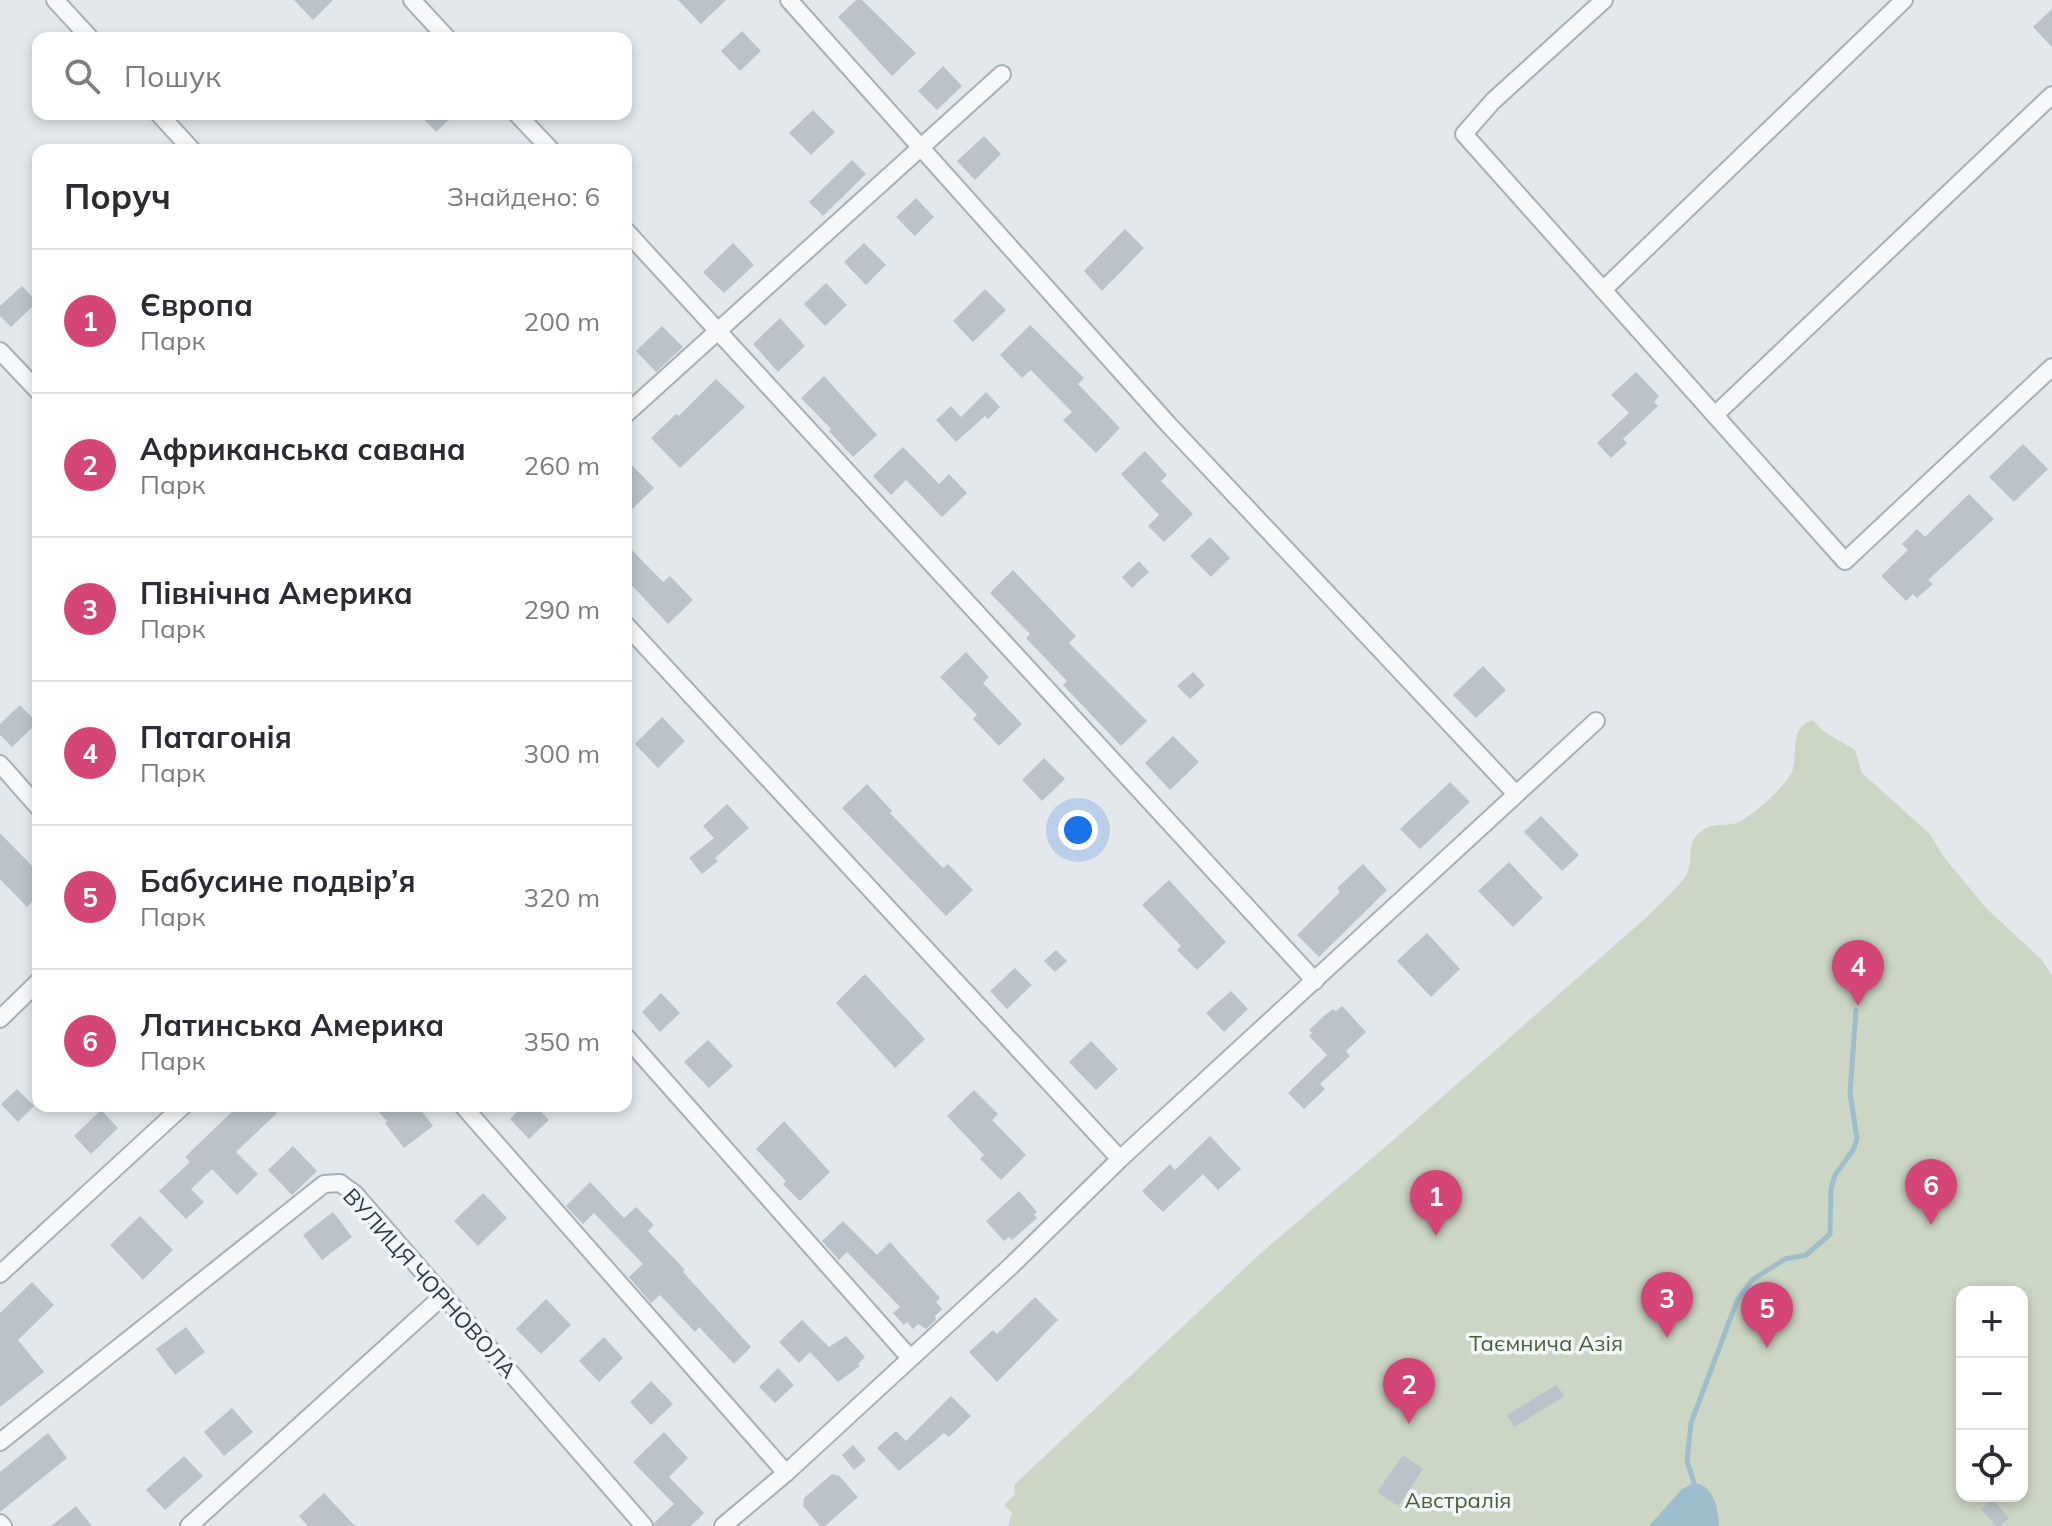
<!DOCTYPE html>
<html lang="uk">
<meta charset="utf-8">
<style>
:root{--surface:#fff;--page:#f7f7f7;--text:#2b2b33;--muted:#7c7c81;--line:#e1e1e2;--accent:#d34677}
body{margin:0;font-family:Mulish,sans-serif;background:var(--page);color:var(--text)}
.controls{position:absolute;right:24px;bottom:24px;display:grid;overflow:hidden;border-radius:16px;box-shadow:0 4px 12px #0003}
.controls button{width:72px;height:72px;display:grid;place-items:center;padding:0;border:0;border-bottom:2px solid var(--line);background:var(--surface);color:var(--text);font:40px sans-serif}
.you{position:absolute;left:1078px;top:830px;width:28px;height:28px;margin:-20px;border:6px solid #fff;border-radius:50%;background:#1a73e8;box-shadow:0 0 0 12px #1a73e833}
.badge{display:grid;place-items:center;width:52px;height:52px;border-radius:50%;background:var(--accent);color:#fff;font-size:26px;font-weight:700}
.pin{position:absolute;translate:-50% -66px;filter:drop-shadow(0 2px 4px #0008)}
.pin::after{content:'';position:absolute;top:42px;width:28px;height:24px;background:inherit;clip-path:polygon(0 0,100% 0,50% 100%)}
.list{margin:0;padding:0;list-style:none}
h2{display:flex;justify-content:space-between;align-items:center;height:104px;margin:0;padding:0 32px;font-size:34px}
h2 small{font-size:26px;font-weight:400;color:var(--muted)}
.list li{display:grid;grid-template-columns:52px 1fr auto;gap:24px;align-items:center;box-sizing:border-box;height:144px;padding:0 32px;border-top:2px solid var(--line)}
.list b{display:block;font-size:30px;white-space:nowrap}
.list p{margin:0;font-size:26px;white-space:nowrap;color:var(--muted)}
.list em{font-size:26px;font-style:normal;color:var(--muted)}
.icon{flex:none;width:44px;height:44px;fill:none;stroke:currentColor;stroke-width:2;stroke-linecap:round;stroke-linejoin:round}
.map{position:relative;flex:none;width:2052px;height:1526px;overflow:hidden}
.search{position:absolute;background:var(--surface);box-shadow:0 4px 12px #0003;left:32px;top:32px;width:600px;height:88px;display:flex;align-items:center;gap:20px;box-sizing:border-box;padding:0 28px;border-radius:16px;color:var(--muted);font-size:30px}
.panel{position:absolute;background:var(--surface);box-shadow:0 4px 12px #0003;left:32px;top:144px;width:600px;height:968px;border-radius:16px}
.map>svg:first-child{display:block}
</style>
<div class="map">
<svg width="2052" height="1526" viewBox="0 0 2052 1526">
<rect width="100%" height="100%" fill="#e3e8ec"/>
<path fill="#ccd6c4" fill-rule="evenodd" d="M1813,720L1823,731L1855,750L1862,773L1930,834L1943,856L1986,908L2042,960L2052,976V1526H1008L1012,1513L1004,1505L1015,1494L1014,1485L1261,1253L1391,1142L1649,915C1659,904 1680,886 1687,874C1695,858 1683,844 1703,830C1713,823 1722,826 1733,824C1747,821 1781,790 1789,777C1802,759 1785,728 1813,720ZM1962,1292H2022V1496H1962Z"/>
<path fill="#9ebecc" d="M1694,1483C1714,1485 1718,1509 1719,1526H1649L1682,1489Z"/>
<g fill="none" stroke-linecap="round" stroke-linejoin="round">
<path stroke="#9ebecc" stroke-width="5" d="M1694,1483L1687,1461L1691,1423L1737,1301L1752,1280L1785,1259L1806,1255L1830,1234L1831,1189L1835,1175L1853,1150L1857,1139L1850,1093L1856,1010"/>
</g>
<g fill="#bac3ca">
<path d="M294,0H333L313,20Z"/>
<path d="M678,0H726L701,24Z"/>
<path d="M856,0H862L916,53L892,76L838,17Z"/>
<path d="M2052,9V47L2033,27Z"/>
<path d="M742,31L761,51L740,71L721,51Z"/>
<path d="M943,66L962,86L937,110L918,91Z"/>
<path d="M813,110L835,132L811,155L789,133Z"/>
<path d="M419,114H455L436,132Z"/>
<path d="M984,136L1001,154L975,180L957,161Z"/>
<path d="M852,160L866,174L823,216L809,202Z"/>
<path d="M916,198L934,217L915,236L896,217Z"/>
<path d="M1125,229L1144,248L1102,291L1084,271Z"/>
<path d="M733,243L754,265L724,293L703,272Z"/>
<path d="M864,243L886,265L866,285L844,262Z"/>
<path d="M826,283L847,305L825,326L804,304Z"/>
<path d="M22,286L37,302L11,327L0,316V306Z"/>
<path d="M985,289L1006,310L973,342L953,321Z"/>
<path d="M780,318L805,346L778,372L753,344Z"/>
<path d="M1030,325L1084,378L1078,384L1120,428L1096,453L1063,420L1072,412L1031,370L1022,378L1000,355Z"/>
<path d="M662,326L683,347L656,372L636,351Z"/>
<path d="M1636,372L1659,396L1654,402L1658,406L1623,439L1627,443L1611,458L1597,443L1629,413L1611,395Z"/>
<path d="M824,376L877,435L853,457L829,431L831,429L801,398Z"/>
<path d="M716,379L745,407L680,468L651,438L676,414L679,416Z"/>
<path d="M986,392L1000,407L988,419L985,416L956,442L936,420L951,406L961,417Z"/>
<path d="M2023,444L2048,469L2014,502L1989,477Z"/>
<path d="M903,447L939,484L949,474L967,493L942,517L906,480L891,495L873,476Z"/>
<path d="M1145,451L1167,475L1161,481L1193,514L1164,542L1148,526L1159,515L1121,474Z"/>
<path d="M626,459L654,488L626,515Z"/>
<path d="M1969,494L1994,519L1928,580L1933,584L1917,598L1913,594L1906,601L1881,576L1908,550L1902,544L1917,529L1925,537Z"/>
<path d="M1210,537L1230,558L1211,577L1190,556Z"/>
<path d="M626,544L663,582L670,576L693,600L668,624L626,579Z"/>
<path d="M1139,561L1149,572L1132,588L1122,577Z"/>
<path d="M1013,570L1076,636L1069,643L1147,721L1121,746L1063,685L1067,681L1026,638L1030,634L990,593Z"/>
<path d="M966,652L989,677L983,683L1022,724L999,746L973,719L977,715L940,677Z"/>
<path d="M1483,666L1506,690L1476,718L1453,695Z"/>
<path d="M1193,672L1205,685L1190,699L1177,686Z"/>
<path d="M20,705L37,723L12,747L0,735V724Z"/>
<path d="M662,717L685,741L658,768L635,744Z"/>
<path d="M1173,736L1199,762L1170,790L1145,763Z"/>
<path d="M1044,758L1065,779L1042,801L1022,780Z"/>
<path d="M1450,782L1470,802L1420,849L1400,829Z"/>
<path d="M867,784L892,811L890,813L943,868L948,864L973,890L946,916L842,808Z"/>
<path d="M727,804L749,828L715,858L718,861L702,874L689,858L714,838L703,826Z"/>
<path d="M1541,816L1579,855L1562,871L1524,832Z"/>
<path d="M0,833L38,872V896L27,907L0,879Z"/>
<path d="M1509,862L1543,898L1513,927L1478,891Z"/>
<path d="M1363,864L1387,890L1319,957L1297,935L1340,892L1337,888Z"/>
<path d="M1169,880L1226,942L1197,970L1177,950L1181,946L1142,905Z"/>
<path d="M1427,933L1460,969L1431,997L1397,961Z"/>
<path d="M1056,950L1067,961L1055,972L1044,961Z"/>
<path d="M1015,968L1032,985L1007,1009L990,991Z"/>
<path d="M865,974L925,1039L895,1068L836,1003Z"/>
<path d="M1231,991L1248,1009L1224,1032L1206,1013Z"/>
<path d="M661,993L680,1013L660,1032L642,1012Z"/>
<path d="M1342,1006L1366,1032L1346,1051L1350,1056L1320,1084L1325,1089L1304,1109L1288,1093L1327,1055L1309,1036L1312,1033L1309,1030L1325,1015L1333,1009L1336,1011Z"/>
<path d="M708,1040L733,1066L709,1088L684,1062Z"/>
<path d="M1091,1041L1118,1069L1096,1090L1069,1062Z"/>
<path d="M17,1089L34,1106L18,1122L1,1104Z"/>
<path d="M974,1090L998,1114L992,1120L1026,1155L1001,1180L980,1159L984,1155L947,1116Z"/>
<path d="M238,1106H270L277,1113L236,1152L258,1174L237,1195L212,1169L191,1189L204,1202L186,1219L159,1191L190,1162L185,1157Z"/>
<path d="M373,1106H418L433,1126L404,1148L385,1123L387,1121Z"/>
<path d="M523,1106H535L549,1120L529,1139L510,1119Z"/>
<path d="M101,1110L118,1128L91,1154L74,1136Z"/>
<path d="M784,1121L830,1172L800,1201L783,1184L786,1181L756,1149Z"/>
<path d="M1210,1136L1241,1169L1218,1190L1203,1174L1163,1212L1142,1191L1170,1164L1175,1170Z"/>
<path d="M293,1146L317,1171L292,1195L268,1170Z"/>
<path d="M590,1182L624,1218L636,1207L654,1225L648,1231L685,1270L683,1272L751,1347L734,1364L699,1327L695,1332L660,1295L651,1303L629,1277L643,1264L594,1213L583,1224L566,1206Z"/>
<path d="M1019,1191L1037,1212L1034,1214L1037,1218L1012,1240L1009,1237L1004,1241L986,1221Z"/>
<path d="M483,1193L507,1218L478,1246L454,1221Z"/>
<path d="M333,1212L352,1237L322,1260L303,1235Z"/>
<path d="M140,1216L173,1250L143,1280L110,1245Z"/>
<path d="M843,1221L877,1255L890,1242L940,1298L936,1302L942,1309L935,1316L936,1320L926,1329L918,1324L913,1329L907,1322L904,1325L893,1313L900,1307L847,1252L839,1260L822,1241Z"/>
<path d="M32,1282L54,1305L18,1340L44,1372L0,1407V1313Z"/>
<path d="M1035,1297L1058,1320L997,1382L969,1352L993,1330L997,1334Z"/>
<path d="M546,1299L571,1325L541,1354L516,1329Z"/>
<path d="M802,1320L829,1347L846,1336L865,1357L858,1364L860,1366L838,1382L810,1352L799,1363L779,1342Z"/>
<path d="M186,1327L205,1352L175,1375L156,1349Z"/>
<path d="M604,1337L623,1358L599,1382L579,1361Z"/>
<path d="M778,1368L794,1385L775,1403L759,1387Z"/>
<path d="M651,1381L673,1404L651,1425L630,1402Z"/>
<path d="M1556,1385L1565,1396L1514,1427L1507,1415Z"/>
<path d="M951,1396L971,1416L949,1437L944,1433L899,1471L877,1448L896,1431L906,1441Z"/>
<path d="M232,1408L253,1432L224,1456L204,1432Z"/>
<path d="M664,1432L688,1458L669,1477L704,1513L691,1526H655L654,1523L674,1504L633,1462Z"/>
<path d="M48,1433L67,1458L0,1512V1472Z"/>
<path d="M853,1445L866,1460L854,1470L842,1455Z"/>
<path d="M1403,1455L1423,1469L1398,1506L1377,1492Z"/>
<path d="M184,1456L203,1476L165,1510L146,1490Z"/>
<path d="M832,1474L839,1476L858,1497L825,1526H820L803,1506L804,1498Z"/>
<path d="M324,1493L355,1526H308L299,1516Z"/>
<path d="M1992,1499L2009,1518L2000,1526H1996L1981,1509Z"/>
<path d="M76,1506L92,1526H51Z"/>
</g>
<g fill="none" stroke-linecap="round" stroke-linejoin="round">
<defs>
<g id="street">
<path d="M55,0L90,38"/>
<path d="M412,0L447,38"/>
<path d="M789,0L1168,424L1516,794"/>
<path d="M1604,0L1493,101L1464,134L1845,561L2052,367"/>
<path d="M159,114L192,150"/>
<path d="M517,114L551,150"/>
<path d="M626,231L1315,981"/>
<path d="M1603,290L1904,0"/>
<path d="M0,351L38,391"/>
<path d="M626,414L1002,74"/>
<path d="M1716,414L2052,95"/>
<path d="M626,625L1120,1159"/>
<path d="M0,764L38,807"/>
<path d="M0,1019L38,982"/>
<path d="M626,1037L910,1358"/>
<path d="M463,1106L786,1473"/>
<path d="M0,1274L183,1106"/>
<path d="M0,1442L324,1184L340,1183L355,1194L644,1526"/>
<path d="M0,1523L3,1526"/>
<path d="M189,1526L444,1295"/>
<path d="M723,1526L786,1473L1011,1266L1120,1159L1596,721"/>
</g>
</defs>
<use href="#street" stroke="#a8b0b7" stroke-width="20"/>
<use href="#street" stroke="#f6f8fa" stroke-width="16"/>
</g>
<g text-anchor="middle" dominant-baseline="central" stroke-width="7" stroke-linejoin="round" paint-order="stroke">
<g font-size="22" fill="#2a3945" stroke="#f3f7f9">
<text transform="translate(430 1283) rotate(48)">ВУЛИЦЯ ЧОРНОВОЛА</text>
</g>
<g font-size="22" fill="#476137" stroke="#f3f7f9">
<text x="1546" y="1343">Таємнича Азія</text>
<text x="1458" y="1500">Австралія</text>
</g>
</g>
</svg>
<div class="controls">
<button>+</button>
<button>−</button>
<button><svg class="icon" aria-label="locate" viewBox="0 0 24 24"><circle cx="12" cy="12" r="6"/><path d="M12 2v4M12 18v4M2 12h4M18 12h4"/></svg></button>
</div>
<div class="you"></div>
<div class="pin badge" style="left:1436px;top:1236px">1</div>
<div class="pin badge" style="left:1409px;top:1424px">2</div>
<div class="pin badge" style="left:1667px;top:1338px">3</div>
<div class="pin badge" style="left:1858px;top:1006px">4</div>
<div class="pin badge" style="left:1767px;top:1348px">5</div>
<div class="pin badge" style="left:1931px;top:1225px">6</div>
<div class="search"><svg class="icon" aria-label="search" viewBox="0 0 24 24"><circle cx="10" cy="10" r="6"/><path d="M15 15l6 6"/></svg>Пошук</div>
<section class="panel">
<h2>Поруч<small>Знайдено: 6</small></h2>
<ul class="list">
<li><span class="badge">1</span><div><b>Європа</b><p>Парк</p></div><em>200 m</em></li>
<li><span class="badge">2</span><div><b>Африканська савана</b><p>Парк</p></div><em>260 m</em></li>
<li><span class="badge">3</span><div><b>Північна Америка</b><p>Парк</p></div><em>290 m</em></li>
<li><span class="badge">4</span><div><b>Патагонія</b><p>Парк</p></div><em>300 m</em></li>
<li><span class="badge">5</span><div><b>Бабусине подвір’я</b><p>Парк</p></div><em>320 m</em></li>
<li><span class="badge">6</span><div><b>Латинська Америка</b><p>Парк</p></div><em>350 m</em></li>
</ul>
</section>
</div>
